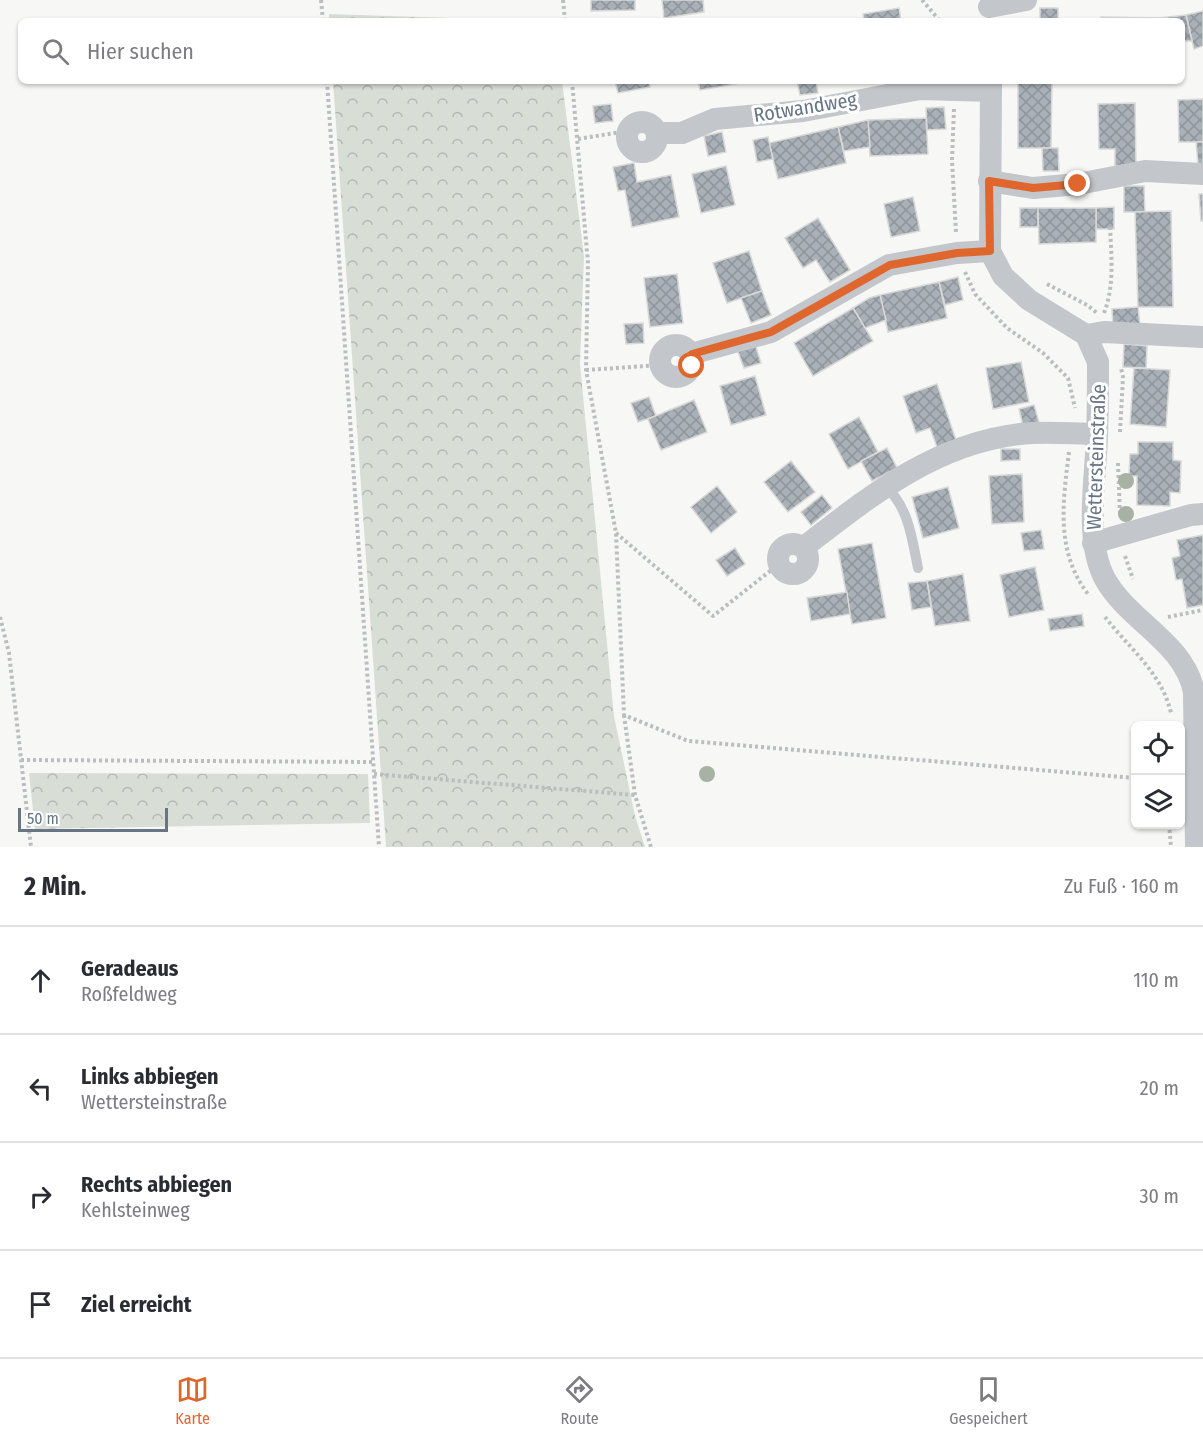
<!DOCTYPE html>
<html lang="de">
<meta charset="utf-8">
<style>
:root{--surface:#fff;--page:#f2f2f3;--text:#2b2b33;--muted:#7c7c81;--line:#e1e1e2;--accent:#df672e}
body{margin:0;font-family:"Fira Sans Condensed",sans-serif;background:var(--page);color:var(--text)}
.controls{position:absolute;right:18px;bottom:18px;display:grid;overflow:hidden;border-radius:9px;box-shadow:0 2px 4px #0004}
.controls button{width:54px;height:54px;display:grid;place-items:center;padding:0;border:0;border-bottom:2px solid var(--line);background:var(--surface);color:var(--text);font:30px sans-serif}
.scale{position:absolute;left:18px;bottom:15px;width:150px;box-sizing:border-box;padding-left:6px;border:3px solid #677585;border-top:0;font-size:16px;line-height:21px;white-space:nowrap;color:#677585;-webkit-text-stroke:4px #fff;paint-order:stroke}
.stop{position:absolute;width:18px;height:18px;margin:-14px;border:4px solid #df672e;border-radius:50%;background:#fff}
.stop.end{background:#df672e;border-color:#fff;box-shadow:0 2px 6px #0008}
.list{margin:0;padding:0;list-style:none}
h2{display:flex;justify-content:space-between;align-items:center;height:78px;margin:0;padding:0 24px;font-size:26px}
h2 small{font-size:20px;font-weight:400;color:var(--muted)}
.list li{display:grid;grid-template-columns:39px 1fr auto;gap:18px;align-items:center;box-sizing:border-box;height:108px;padding:0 24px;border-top:2px solid var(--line)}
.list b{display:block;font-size:22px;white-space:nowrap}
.list p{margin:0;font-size:20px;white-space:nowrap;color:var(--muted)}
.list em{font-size:20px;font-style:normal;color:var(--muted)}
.icon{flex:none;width:33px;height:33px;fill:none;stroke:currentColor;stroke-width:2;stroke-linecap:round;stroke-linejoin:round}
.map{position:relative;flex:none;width:1203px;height:847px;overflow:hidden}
.search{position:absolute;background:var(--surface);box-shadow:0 2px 4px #0004;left:18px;right:18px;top:18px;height:66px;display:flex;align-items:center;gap:15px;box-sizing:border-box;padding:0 21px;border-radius:9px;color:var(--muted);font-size:22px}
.sheet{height:510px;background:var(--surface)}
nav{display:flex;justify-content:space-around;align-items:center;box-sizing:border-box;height:84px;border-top:2px solid var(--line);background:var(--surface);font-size:16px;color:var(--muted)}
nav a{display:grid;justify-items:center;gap:3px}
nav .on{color:var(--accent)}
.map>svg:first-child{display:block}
</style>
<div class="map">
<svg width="1203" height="847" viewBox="0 0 1203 847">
<defs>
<pattern id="forest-crowns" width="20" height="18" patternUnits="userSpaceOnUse" patternTransform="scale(1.5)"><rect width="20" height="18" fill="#d8ded6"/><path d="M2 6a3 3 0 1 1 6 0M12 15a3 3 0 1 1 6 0" fill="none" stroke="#b3b9b3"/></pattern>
<pattern id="building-cross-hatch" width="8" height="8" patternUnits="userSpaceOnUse" patternTransform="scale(1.5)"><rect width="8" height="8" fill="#a9b0b7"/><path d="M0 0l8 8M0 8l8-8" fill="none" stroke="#8d949a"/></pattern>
</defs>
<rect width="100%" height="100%" fill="#f7f8f5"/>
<g fill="url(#forest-crowns)">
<path d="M329,14L537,21H329Z"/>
<path d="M333,81H562L584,256L580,364L614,716L635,816L645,847H386Z"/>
<path d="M29,773L368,774L370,823L35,829Z"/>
</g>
<g fill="url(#building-cross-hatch)" stroke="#d9d9d7" stroke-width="1.5">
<path d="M591,0H635V10L591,11Z"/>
<path d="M662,0H703L704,12L664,18Z"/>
<path d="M899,8L901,21H864L863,14Z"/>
<rect x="1040" y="8" width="18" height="13"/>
<path d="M1203,11V46L1194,49L1186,15Z"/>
<path d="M1186,15L1192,41H1182V21H1159V18Z"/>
<path d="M1101,17L1159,18V21H1101Z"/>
<path d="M615,81H649L650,87L618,93Z"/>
<path d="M698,81H735L736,84L700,90Z"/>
<path d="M797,81H816L818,93L800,95Z"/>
<path d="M1018,81H1052L1051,148H1018Z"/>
<path d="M1203,99V142H1179L1178,100Z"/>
<path d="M1135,103L1136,166H1115V149H1099L1098,104Z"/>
<path d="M611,104L613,121L595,123L593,106Z"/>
<path d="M944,107L946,129L927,130L926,108Z"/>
<path d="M926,118L928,154L870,156L868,120Z"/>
<path d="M868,120L870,147L844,151L838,127Z"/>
<path d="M838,127L846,163L778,179L769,143Z"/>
<path d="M722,132L726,152L708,156L704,136Z"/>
<path d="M768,137L773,159L757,162L753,140Z"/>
<path d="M1196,142H1203V164H1198Z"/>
<path d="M1042,148H1058L1059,171H1043Z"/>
<path d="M634,163L637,182L671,175L679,217L632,227L625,190L618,191L613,167Z"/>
<path d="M726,166L735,205L701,213L692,174Z"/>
<path d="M1124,186H1144L1145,212H1124Z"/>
<path d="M1199,194H1203V221H1201Z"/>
<path d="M913,197L920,231L891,237L884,204Z"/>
<path d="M1114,207V229H1096V208Z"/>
<rect x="1020" y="208" width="18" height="19"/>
<path d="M1038,208H1096V242L1039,244Z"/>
<path d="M1171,211L1173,307H1138L1135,212Z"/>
<path d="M818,218L850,270L830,282L816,260L803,268L785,238Z"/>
<path d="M749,251L762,291L727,303L713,263Z"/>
<path d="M677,274L683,323L650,327L644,278Z"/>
<path d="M958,277L963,300L945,305L939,282Z"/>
<path d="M939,282L947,318L888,332L880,295Z"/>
<path d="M762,291L771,315L751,323L741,298Z"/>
<path d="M880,295L886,320L865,328L853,308L869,298Z"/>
<path d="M1138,307L1140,325L1113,327L1112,309Z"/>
<path d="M853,308L873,341L813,376L794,343Z"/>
<path d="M643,323L644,343L626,344L624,324Z"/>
<path d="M755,344L761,363L744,368L737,349Z"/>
<path d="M1124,344L1147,346L1146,368L1123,367Z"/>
<path d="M1021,362L1029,402L993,409L986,368Z"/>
<path d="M1134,368L1170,370L1166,427L1130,424Z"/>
<path d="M755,376L766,415L731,425L720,386Z"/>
<path d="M937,384L956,440L937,447L930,428L916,433L903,396Z"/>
<path d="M649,397L656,416L638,422L631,403Z"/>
<path d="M694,400L707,432L661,450L648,419Z"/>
<path d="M1034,405L1039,422L1023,426L1019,409Z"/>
<path d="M859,417L878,452L848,469L829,434Z"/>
<path d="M1138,442H1173V460L1181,461L1180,493L1170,492V506L1137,505V476H1129L1130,454H1138Z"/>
<path d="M887,448L897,468L872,481L861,461Z"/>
<path d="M1001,449H1020V460L1001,461Z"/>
<path d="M791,461L815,492L788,512L764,482Z"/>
<path d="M1022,474L1024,522L992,524L989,476Z"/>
<path d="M717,486L737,512L711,533L691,507Z"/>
<path d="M948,487L959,528L923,538L912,497Z"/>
<path d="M822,495L832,508L811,525L801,512Z"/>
<path d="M1041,530L1044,549L1024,551L1021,533Z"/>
<path d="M1203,535V605L1187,608L1182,579L1176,580L1172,558L1180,556L1177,540Z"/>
<path d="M872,543L886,618L852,624L838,549Z"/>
<path d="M735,548L745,564L727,576L716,560Z"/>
<path d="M1035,567L1044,610L1009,617L1000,575Z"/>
<path d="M963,574L970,621L935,626L927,581Z"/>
<path d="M927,581L931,607L912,610L908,583Z"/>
<path d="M847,592L850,614L811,621L807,598Z"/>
<path d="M1082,614L1084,626L1050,631L1048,619Z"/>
</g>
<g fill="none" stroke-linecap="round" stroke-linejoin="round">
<g stroke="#bbbdc0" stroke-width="4" stroke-dasharray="3 3" stroke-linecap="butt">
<path d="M321,0L323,21"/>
<path d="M563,0L565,21"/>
<path d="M922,0L940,21"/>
<path d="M327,81L379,847"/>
<path d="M572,81L588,263L586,370L616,533L624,715L688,741L1136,778"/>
<path d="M954,109L952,160L956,233"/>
<path d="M578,139L627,131"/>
<path d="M965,272L975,294L1007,328L1043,353L1068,378L1075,408"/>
<path d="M1047,284L1087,305L1097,313"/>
<path d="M1104,313C1115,285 1111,254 1110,225"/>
<path d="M586,370L661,365"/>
<path d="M1120,432L1123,377L1121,368"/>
<path d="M1069,452C1063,501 1055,551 1088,594"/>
<path d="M1118,463L1120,515"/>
<path d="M616,533L713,616L779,564"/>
<path d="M1125,556L1133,579"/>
<path d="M0,617L9,653L31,847"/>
<path d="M1105,617C1129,648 1162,673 1171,713"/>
<path d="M1168,617L1203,610"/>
<path d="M624,715L635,795L651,847"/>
<path d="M21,760L374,762"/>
<path d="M374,774L635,795"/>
<path d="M1169,824L1171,847"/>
</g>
<path stroke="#c3c6ca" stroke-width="10" d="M886,487C909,508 912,539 918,568"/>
<g stroke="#c3c6ca" stroke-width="22">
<path d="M989,7L1026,0"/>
<path d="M991,81L990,251L1003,276L1029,300L1086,335L1098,362C1098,386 1098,411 1097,435C1096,478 1084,540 1105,579C1129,622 1184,642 1194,692L1196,847"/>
<circle cx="642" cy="137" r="15"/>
<path d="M657,133H682L715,119L803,111L920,89L991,91"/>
<path d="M989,181L1033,188L1078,184L1145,171L1203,174"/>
<path d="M1086,335L1104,332L1203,337"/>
<circle cx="676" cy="361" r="16"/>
<path d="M691,354L771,332L889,265L957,253L990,251"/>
<path d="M1093,543L1191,515L1203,514"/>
<circle cx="793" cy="559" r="15"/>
<path d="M804,547C870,496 934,444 1020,434C1045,431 1072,434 1097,434"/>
</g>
</g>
<g fill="#a7b1a4">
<circle cx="1126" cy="481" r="8"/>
<circle cx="1126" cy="514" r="8"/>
<circle cx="707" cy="774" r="8"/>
</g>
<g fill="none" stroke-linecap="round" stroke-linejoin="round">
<path stroke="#df672e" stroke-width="8" d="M692,366V354L771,332L890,265L957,253L990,251L989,181L1033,188L1078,184"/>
</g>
<g text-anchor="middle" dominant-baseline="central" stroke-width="6" stroke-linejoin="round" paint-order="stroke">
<g font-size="20" fill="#677585" stroke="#fff">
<text transform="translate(805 107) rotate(-9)">Rotwandweg</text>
<text transform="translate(1096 457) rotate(-88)">Wettersteinstraße</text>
</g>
</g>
</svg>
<div class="controls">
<button><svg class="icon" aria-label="locate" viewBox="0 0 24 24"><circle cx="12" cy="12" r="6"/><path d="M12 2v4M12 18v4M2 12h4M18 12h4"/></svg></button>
<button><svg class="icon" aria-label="layers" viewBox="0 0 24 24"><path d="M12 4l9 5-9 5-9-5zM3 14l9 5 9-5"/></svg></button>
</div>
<div class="scale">50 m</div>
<div class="stop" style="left:692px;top:366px"></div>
<div class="stop end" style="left:1078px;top:184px"></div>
<div class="search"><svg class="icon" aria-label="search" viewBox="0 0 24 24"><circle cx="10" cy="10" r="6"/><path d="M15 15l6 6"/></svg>Hier suchen</div>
</div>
<section class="sheet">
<h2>2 Min.<small>Zu Fuß · 160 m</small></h2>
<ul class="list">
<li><svg class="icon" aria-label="ahead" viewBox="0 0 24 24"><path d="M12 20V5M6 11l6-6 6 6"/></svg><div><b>Geradeaus</b><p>Roßfeldweg</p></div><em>110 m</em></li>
<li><svg class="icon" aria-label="left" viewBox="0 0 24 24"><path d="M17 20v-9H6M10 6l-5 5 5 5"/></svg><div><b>Links abbiegen</b><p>Wettersteinstraße</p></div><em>20 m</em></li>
<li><svg class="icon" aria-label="right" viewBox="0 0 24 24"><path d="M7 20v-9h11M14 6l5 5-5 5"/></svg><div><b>Rechts abbiegen</b><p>Kehlsteinweg</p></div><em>30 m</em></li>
<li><svg class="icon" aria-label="arrive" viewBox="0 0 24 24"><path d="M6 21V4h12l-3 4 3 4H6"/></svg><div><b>Ziel erreicht</b></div></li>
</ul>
</section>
<nav>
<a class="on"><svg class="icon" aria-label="map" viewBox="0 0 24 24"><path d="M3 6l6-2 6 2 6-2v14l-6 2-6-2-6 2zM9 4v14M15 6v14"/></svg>Karte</a>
<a><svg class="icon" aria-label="directions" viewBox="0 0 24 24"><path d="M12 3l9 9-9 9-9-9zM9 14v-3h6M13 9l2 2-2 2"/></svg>Route</a>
<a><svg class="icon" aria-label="saved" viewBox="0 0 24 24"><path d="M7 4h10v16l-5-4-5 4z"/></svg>Gespeichert</a>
</nav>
